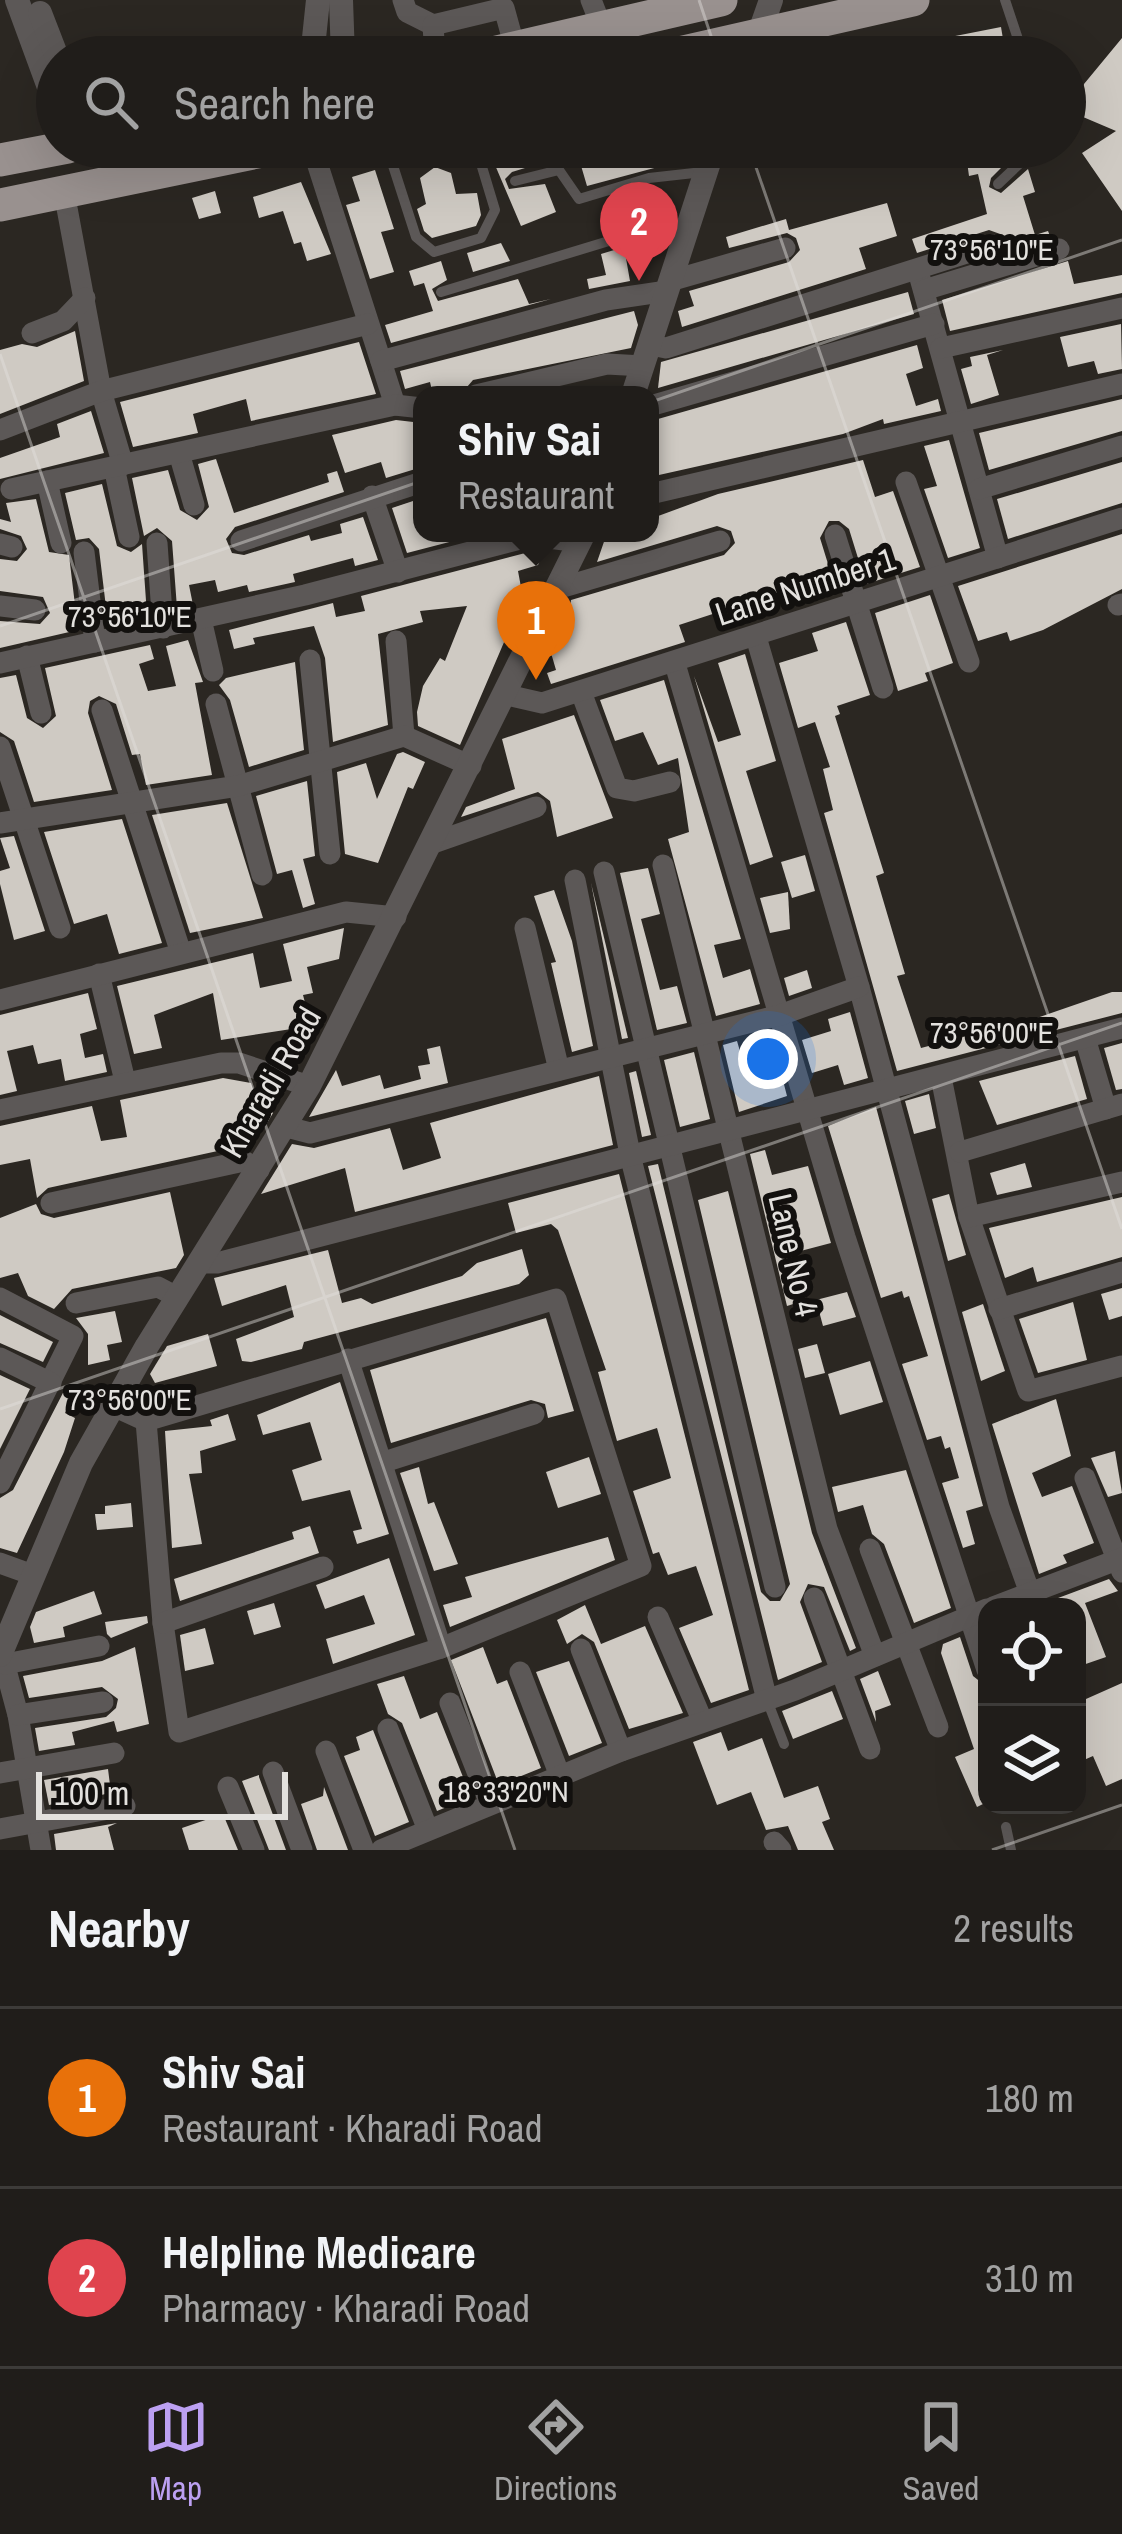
<!DOCTYPE html>
<meta charset="utf-8">
<style>
:root{--surface:#201d1a;--page:#2d2a27;--text:#f1f3f6;--muted:#a2a2a2;--line:#3d3b39;--accent:#bca0f2}
body{margin:0;font-family:"Archivo Narrow",sans-serif;background:var(--page);color:var(--text)}
.controls{position:absolute;right:36px;bottom:36px;display:grid;overflow:hidden;border-radius:24px;box-shadow:0 12px 48px #0002}
.controls button{width:108px;height:108px;display:grid;place-items:center;padding:0;border:0;border-bottom:3px solid var(--line);background:var(--surface);color:var(--text);font:60px sans-serif}
.scale{position:absolute;left:36px;bottom:30px;width:252px;box-sizing:border-box;padding-left:12px;border:6px solid #e3e1de;border-top:0;font-size:33px;line-height:42px;white-space:nowrap;color:#e3e1de;-webkit-text-stroke:9px #12100e;paint-order:stroke}
.you{position:absolute;left:768px;top:1059px;width:42px;height:42px;margin:-30px;border:9px solid #fff;border-radius:50%;background:#1a73e8;box-shadow:0 0 0 18px #1a73e833}
.badge{display:grid;place-items:center;width:78px;height:78px;border-radius:50%;background:var(--accent);color:#fff;font-size:39px;font-weight:700}
.pin{position:absolute;translate:-50% -99px;filter:drop-shadow(0 3px 6px #0008)}
.pin::after{content:'';position:absolute;top:63px;width:42px;height:36px;background:inherit;clip-path:polygon(0 0,100% 0,50% 100%)}
.popup{position:absolute;left:413px;top:386px;width:246px;height:156px;box-sizing:border-box;display:grid;place-content:center;border-radius:24px;background:var(--surface);filter:drop-shadow(0 3px 9px #0005);font-size:39px;white-space:nowrap;color:var(--muted)}
.popup b{font-size:45px;color:var(--text)}
.popup::after{content:'';position:absolute;left:50%;top:100%;margin-left:-24px;border:24px solid transparent;border-top-color:var(--surface)}
.list{margin:0;padding:0;list-style:none}
h2{display:flex;justify-content:space-between;align-items:center;height:156px;margin:0;padding:0 48px;font-size:51px}
h2 small{font-size:39px;font-weight:400;color:var(--muted)}
.list li{display:grid;grid-template-columns:78px 1fr auto;gap:36px;align-items:center;box-sizing:border-box;height:180px;padding:0 48px;border-top:3px solid var(--line)}
.list b{display:block;font-size:45px;white-space:nowrap}
.list p{margin:0;font-size:39px;white-space:nowrap;color:var(--muted)}
.list em{font-size:39px;font-style:normal;color:var(--muted)}
.icon{flex:none;width:66px;height:66px;fill:none;stroke:currentColor;stroke-width:2;stroke-linecap:round;stroke-linejoin:round}
.map{position:relative;flex:none;width:1122px;height:1850px;overflow:hidden}
.search{position:absolute;background:var(--surface);box-shadow:0 12px 48px #0002;left:36px;right:36px;top:36px;height:132px;display:flex;align-items:center;gap:30px;box-sizing:border-box;padding:0 42px;border-radius:66px;color:var(--muted);font-size:45px}
.sheet{height:516px;background:var(--surface)}
nav{display:flex;justify-content:space-around;align-items:center;box-sizing:border-box;height:168px;border-top:3px solid var(--line);background:var(--surface);font-size:33px;color:var(--muted)}
nav a{display:grid;justify-items:center;gap:6px}
nav .on{color:var(--accent)}
.map>svg:first-child{display:block}
</style>
<div class="map">
<svg width="1122" height="1850" viewBox="0 0 1122 1850">
<rect width="100%" height="100%" fill="#2b2722"/>
<g fill="#cfcac3">
<path d="M1001,27L1006,57H944L940,39Z"/>
<path d="M1122,38V211L1082,153L1116,131L1076,114L1084,84Z"/>
<path d="M531,147H651L658,167L587,186L577,152L512,172L505,179L509,189L545,184L556,212L521,226L495,165Z"/>
<path d="M965,147H1022L991,178L989,187L1001,193L1028,169L1035,192L1023,196L1035,235L1048,231L1050,236L1006,249L1003,235L989,230L917,253L912,239L987,214L978,174L969,176Z"/>
<path d="M435,167L451,173L456,194L477,193L481,215L476,226L432,238L424,231L417,209L426,204L420,178Z"/>
<path d="M375,170L394,229L381,232L394,272L370,279L346,205L360,201L352,177Z"/>
<path d="M301,182L331,254L307,261L301,242L294,244L283,211L259,218L253,197Z"/>
<path d="M215,191L221,213L199,219L192,198Z"/>
<path d="M887,203L897,236L859,248L866,269L682,327L678,311L694,306L689,291L789,262L800,250L796,238L787,233L729,248L726,237L786,219L789,230Z"/>
<path d="M501,243L510,261L473,272L467,253Z"/>
<path d="M624,247L630,281L589,289L587,279L606,275L601,254Z"/>
<path d="M441,261L447,280L432,289L438,301L518,279L529,304L551,299L391,343L385,325L433,311L424,283L414,286L409,271Z"/>
<path d="M1068,261L1074,284L1122,275V293L950,331L942,300Z"/>
<path d="M908,292L914,314L658,388L661,362Z"/>
<path d="M634,311L638,325L631,348L473,380L461,394L433,395L430,382L405,389L400,371Z"/>
<path d="M1121,324L1122,369L1098,374L1094,361L1068,367L1060,337Z"/>
<path d="M75,331L84,381L0,414V350L22,344L37,347Z"/>
<path d="M359,342L376,394L251,421L246,399L193,414L198,433L133,447L120,402Z"/>
<path d="M917,345L923,368L906,374L916,406L938,399L941,411L884,424L883,419L843,434L650,477V443L657,441L651,421Z"/>
<path d="M1003,350L987,355L999,395L971,404L961,369L972,366L970,357Z"/>
<path d="M1122,399V431L989,470L979,433Z"/>
<path d="M91,411L104,453L0,479V458L60,437L57,424Z"/>
<path d="M396,420L422,423V467L386,478L381,462L345,473L332,435Z"/>
<path d="M949,440L980,548L948,558L924,489L937,486L924,446Z"/>
<path d="M216,459L234,513L329,482L327,474L337,471L344,492L235,527L226,539L232,553L244,555L309,535L311,541L342,533L340,524L363,517L378,560L355,566L353,558L293,574L295,582L249,592L247,585L218,592L215,580L189,585L193,605L177,608L172,541L157,528L144,536L132,478L168,470L180,510L197,520L209,507L198,464Z"/>
<path d="M863,460L875,497L893,491L920,567L866,584L849,529L839,521H829L820,538L837,593L797,606L792,588L679,625L685,642L551,684L547,673L556,670L549,646L556,644L553,633L568,627L571,600L724,555L735,543L731,531L717,526L597,562L607,533H650V519L718,494Z"/>
<path d="M1122,462V503L1008,539L997,499Z"/>
<path d="M102,484L117,546L131,552L142,544L147,615L108,624L99,549L89,538L76,540L65,493Z"/>
<path d="M422,498V533H484L407,553L392,508Z"/>
<path d="M36,499L49,552L69,555L78,630L0,648V621L40,624L50,613L43,597L0,591V559L17,561L27,549L21,536L0,529V519L11,522L6,503Z"/>
<path d="M1122,534V589L1043,630L1010,641L1007,632L978,641L958,586Z"/>
<path d="M533,551L543,553L538,565L518,571L523,598L460,745L418,726L417,712L423,686L440,658L445,661L467,606L420,611L423,622L378,634L388,725L333,742L325,658L314,626L253,638L255,644L234,649L229,630L333,603L336,617L365,611L361,596Z"/>
<path d="M930,595L953,663L925,673L928,681L898,691L875,613Z"/>
<path d="M846,622L870,695L837,706L840,714L835,716L884,873L876,876L905,974L897,976L921,1048L986,1031L984,1027L1000,1022L1002,1030L1112,992H1122V1013L897,1071L824,813L833,810L823,769L830,767L815,722L798,728L779,663L818,651L812,633Z"/>
<path d="M188,640L203,682L195,683L212,775L146,785L140,754L132,755L116,704L99,696L90,701L88,713L112,790L34,802L14,741L0,732V678L16,675L27,718L43,728L56,716L45,668L150,645L154,659L139,664L148,691L176,686L166,646Z"/>
<path d="M745,654L776,761L746,771L773,857L750,865L694,676L718,742L741,735L718,663Z"/>
<path d="M295,662L304,750L249,767L230,700L219,685L226,678Z"/>
<path d="M664,680L741,939L714,945L723,978L750,969L760,1004L716,1016L668,839L689,832L678,758L658,765L643,732L615,741L600,700Z"/>
<path d="M574,715L613,818L557,837L550,801L538,792L461,817L466,807L515,789L502,739Z"/>
<path d="M403,752L425,762L413,789L408,787L378,863L345,854L337,772L366,763L377,799L397,754Z"/>
<path d="M307,781L315,856L303,859L315,904L303,908L292,870L277,874L256,796Z"/>
<path d="M227,803L263,918L190,933L152,815Z"/>
<path d="M122,819L162,943L119,954L107,914L74,924L44,832Z"/>
<path d="M14,836L45,931L14,940L0,884V871L10,868L0,838Z"/>
<path d="M805,855L815,891L792,898L781,862Z"/>
<path d="M648,868L660,914L641,919L660,990L677,986L687,1023L657,1030L620,873Z"/>
<path d="M591,883L628,1038L622,1039Z"/>
<path d="M554,890L572,941L593,1046L572,1052L551,963L556,962L534,896Z"/>
<path d="M788,892L790,929L770,933L760,898Z"/>
<path d="M344,928L339,959L307,967L313,993L303,995L311,1026L221,1040L213,993L154,1015L162,1048L134,1054L117,986L253,953L260,988L292,981L283,944Z"/>
<path d="M807,970L812,988L789,996L784,978Z"/>
<path d="M88,993L97,1029L80,1034L85,1058L103,1054L107,1072L65,1081L61,1059L38,1064L33,1045L7,1051L17,1091L0,1095V1015Z"/>
<path d="M850,1012L868,1078L844,1085L838,1065L812,1073L802,1040L831,1031L828,1019Z"/>
<path d="M737,1041L748,1079L780,1069L787,1096L739,1112L723,1045Z"/>
<path d="M1122,1043V1089L1116,1090L1104,1048Z"/>
<path d="M440,1046L448,1083L309,1117L336,1070L342,1086L380,1075L384,1089L421,1079L418,1066L430,1064L427,1049Z"/>
<path d="M694,1052L710,1119L680,1127L664,1060Z"/>
<path d="M1075,1056L1087,1099L997,1125L979,1081Z"/>
<path d="M636,1071L651,1135L642,1137L629,1073Z"/>
<path d="M599,1076L613,1145L355,1212L345,1168L261,1194L292,1144L314,1148L390,1128L403,1170L441,1158L430,1123Z"/>
<path d="M223,1078L251,1083L255,1095L266,1092L273,1113L267,1123L232,1128L236,1147L48,1188L37,1198L30,1159L0,1165V1126L92,1106L101,1141L127,1137L120,1100Z"/>
<path d="M929,1094L936,1128L914,1134L905,1101Z"/>
<path d="M876,1107L983,1506L966,1511L975,1544L963,1548L942,1483L959,1478L950,1447L945,1449L941,1436L927,1440L902,1364L928,1356L909,1296L904,1298L902,1291L881,1298L828,1126Z"/>
<path d="M765,1150L772,1175L808,1166L831,1243L793,1253L806,1300L787,1306L750,1154Z"/>
<path d="M1025,1163L1032,1187L997,1195L990,1173Z"/>
<path d="M658,1164L761,1592L770,1601H780L790,1584L698,1200L728,1191L812,1533L856,1648L850,1651L824,1587L808,1584L800,1602L822,1662L778,1680L648,1166Z"/>
<path d="M619,1174L749,1690L711,1703L679,1628L713,1615L696,1566L668,1575L659,1552L653,1554L633,1491L671,1478L657,1428L617,1441L598,1372L606,1370L558,1230L551,1224L516,1233L508,1203Z"/>
<path d="M170,1192L184,1255L176,1268L72,1289L54,1309L28,1296L18,1273L0,1278V1218L36,1204L41,1214L54,1218Z"/>
<path d="M949,1194L966,1255L948,1261L932,1199Z"/>
<path d="M1122,1197V1257L1037,1282L1033,1267L1005,1278L989,1228Z"/>
<path d="M522,1249L529,1275L519,1284L304,1342L302,1349L251,1362L242,1361L236,1339L294,1317L286,1285L222,1306L214,1278L328,1250L342,1303L361,1298L372,1304L462,1276L477,1263Z"/>
<path d="M1122,1288V1316L1109,1320L1101,1294Z"/>
<path d="M847,1292L856,1317L823,1326L816,1300Z"/>
<path d="M1073,1302L1087,1360L1038,1373L1019,1319Z"/>
<path d="M983,1304L1005,1371L981,1381L962,1312Z"/>
<path d="M115,1311L122,1342L107,1345L110,1360L88,1365V1334L76,1318Z"/>
<path d="M0,1315L53,1342L43,1362L0,1343Z"/>
<path d="M546,1318L574,1411L548,1418L545,1404L531,1400L391,1443L370,1370Z"/>
<path d="M208,1334L217,1366L155,1383L150,1374L167,1346Z"/>
<path d="M817,1344L825,1373L805,1378L798,1349Z"/>
<path d="M870,1361L883,1402L840,1415L828,1374Z"/>
<path d="M0,1375L30,1389L0,1449Z"/>
<path d="M340,1382L389,1534L357,1544L353,1531L362,1529L350,1490L302,1501L292,1470L322,1460L310,1422L263,1435L257,1415Z"/>
<path d="M65,1389L74,1393L65,1413L75,1418L64,1452L17,1553L0,1548V1498L13,1490Z"/>
<path d="M1056,1399L1071,1456L1032,1473L1042,1497L1072,1486L1094,1543L1063,1555L1067,1563L1039,1574L992,1424Z"/>
<path d="M228,1414L236,1440L200,1451L202,1473L189,1474L202,1544L172,1548L165,1431L212,1426L210,1420Z"/>
<path d="M1115,1451L1122,1493L1108,1497L1091,1458Z"/>
<path d="M589,1457L601,1494L558,1508L546,1472Z"/>
<path d="M419,1467L428,1504L434,1502L458,1564L434,1571L400,1473Z"/>
<path d="M906,1470L951,1608L914,1623L884,1544L872,1534L863,1505L838,1512L832,1487Z"/>
<path d="M131,1503L133,1527L97,1530L95,1514H105V1506Z"/>
<path d="M310,1526L319,1553L180,1601L174,1579L294,1539L292,1532Z"/>
<path d="M608,1537L615,1560L450,1627L443,1605L472,1597L465,1577Z"/>
<path d="M389,1558L415,1635L333,1664L326,1639L375,1624L364,1595L325,1609L316,1585Z"/>
<path d="M1109,1579L1118,1591L1085,1603L1106,1657L1077,1667V1607H1052L1050,1601Z"/>
<path d="M94,1591L102,1614L63,1627L65,1637L34,1643L30,1627L36,1612Z"/>
<path d="M274,1603L281,1627L254,1635L247,1611Z"/>
<path d="M585,1605L601,1644L645,1626L683,1713L629,1729L594,1642L582,1634L567,1644L557,1620Z"/>
<path d="M147,1616L148,1623L111,1638L107,1634L105,1622Z"/>
<path d="M205,1628L214,1664L185,1671L180,1635Z"/>
<path d="M960,1637L973,1676L987,1687V1802L977,1807L955,1757L974,1749L941,1653L943,1644Z"/>
<path d="M135,1647L149,1724L117,1732L114,1721L80,1730L72,1732L75,1745L39,1751L35,1728L106,1717L116,1708L118,1699L102,1687L29,1698L23,1676L102,1661Z"/>
<path d="M483,1647L497,1684L507,1680L541,1768L499,1785L451,1660Z"/>
<path d="M569,1661L602,1743L569,1756L536,1672Z"/>
<path d="M878,1671L891,1705L875,1711L876,1722L860,1679Z"/>
<path d="M404,1676L420,1719L437,1712L471,1797L437,1811L402,1723L388,1714L377,1684Z"/>
<path d="M1122,1683V1779L1106,1786L1093,1756L1077,1763V1703Z"/>
<path d="M832,1691L843,1719L793,1739L782,1711Z"/>
<path d="M373,1730L409,1822L375,1836L344,1756L360,1750L356,1737Z"/>
<path d="M721,1732L728,1751L762,1738L784,1798L818,1786L830,1819L822,1822L834,1850H798L788,1826L766,1830L751,1792L717,1805L693,1742Z"/>
<path d="M108,1769L111,1793L49,1805L44,1780Z"/>
<path d="M259,1775V1777L286,1850H269L242,1781Z"/>
<path d="M324,1787L348,1850H317L301,1804L323,1796Z"/>
<path d="M223,1814L238,1850H189L182,1828Z"/>
<path d="M117,1823L108,1827L114,1850H56L54,1834Z"/>
</g>
<g fill="none" stroke-linecap="round" stroke-linejoin="round">
<g stroke="#5c5857" stroke-width="10">
<path d="M1005,0L1024,57"/>
<path d="M387,147L416,237L434,252L481,238L495,210L476,147"/>
<path d="M515,181L559,170L579,199L649,178L703,172"/>
<path d="M998,184L1037,147"/>
<path d="M441,292L622,237L686,229"/>
<path d="M767,1700L784,1744"/>
<path d="M1006,1827L1011,1850"/>
</g>
<g stroke="#5c5857" stroke-width="21">
<path d="M403,0L407,12L433,25"/>
<path d="M591,0L602,28"/>
<path d="M435,57L433,25L504,8L515,48"/>
<path d="M312,147L395,405"/>
<path d="M64,192L101,391L123,465"/>
<path d="M918,271L998,558"/>
<path d="M670,281L785,248"/>
<path d="M924,290L1059,249"/>
<path d="M32,333L63,321L85,298"/>
<path d="M651,345L666,348L992,245"/>
<path d="M941,348L1122,308"/>
<path d="M381,361L606,300L667,291"/>
<path d="M476,395L607,364L643,366"/>
<path d="M650,406L934,324"/>
<path d="M0,430L101,391L368,324"/>
<path d="M179,453L194,505"/>
<path d="M114,467L129,537"/>
<path d="M47,481L61,543"/>
<path d="M906,482L969,662"/>
<path d="M11,489L395,405L422,408"/>
<path d="M979,489L1122,446"/>
<path d="M650,494L1122,384"/>
<path d="M372,496L398,572"/>
<path d="M835,535L883,688"/>
<path d="M241,541L422,482"/>
<path d="M157,543L163,628"/>
<path d="M0,544L12,547"/>
<path d="M84,552L95,642"/>
<path d="M560,588L720,541"/>
<path d="M1118,605L1122,604"/>
<path d="M0,606L35,610"/>
<path d="M201,619L213,671"/>
<path d="M756,637L859,987L999,1507L1035,1607"/>
<path d="M396,641L404,736"/>
<path d="M27,656L41,713"/>
<path d="M310,660L330,854"/>
<path d="M0,663L305,595L532,536L580,542"/>
<path d="M675,664L845,1237L987,1670"/>
<path d="M581,692L617,788L634,791L670,782"/>
<path d="M507,695L542,703L1122,518"/>
<path d="M216,704L262,875"/>
<path d="M102,710L181,953"/>
<path d="M0,747L60,928"/>
<path d="M0,823L238,786L404,736L471,766"/>
<path d="M433,843L536,807"/>
<path d="M663,865L827,1529L875,1656"/>
<path d="M604,872L775,1587"/>
<path d="M575,880L631,1159L767,1700"/>
<path d="M525,928L559,1070"/>
<path d="M99,974L125,1081"/>
<path d="M0,1000L346,912L396,917"/>
<path d="M1085,1038L1106,1109"/>
<path d="M941,1077L969,1217L1028,1391L1122,1366"/>
<path d="M0,1110L221,1063H239L309,1086"/>
<path d="M287,1127L310,1133L780,1015L859,987"/>
<path d="M960,1152L1122,1104"/>
<path d="M51,1203L244,1161L259,1170"/>
<path d="M969,1217L1122,1182"/>
<path d="M200,1263H217L1122,1028"/>
<path d="M0,1298L73,1336L0,1483"/>
<path d="M76,1303L158,1287L177,1297"/>
<path d="M999,1309L1122,1272"/>
<path d="M0,1358L51,1383"/>
<path d="M348,1359L441,1648"/>
<path d="M111,1405L146,1421L556,1299L641,1566L441,1648L179,1732L163,1623L146,1421"/>
<path d="M384,1462L534,1414"/>
<path d="M1085,1478L1122,1572"/>
<path d="M870,1549L938,1727"/>
<path d="M0,1563L33,1575"/>
<path d="M814,1598L870,1749"/>
<path d="M993,1607L1122,1558"/>
<path d="M658,1617L702,1720"/>
<path d="M163,1623L323,1567"/>
<path d="M581,1649L621,1751"/>
<path d="M1,1651L18,1715L41,1850"/>
<path d="M5,1664L99,1646"/>
<path d="M520,1672L560,1776"/>
<path d="M450,1703L490,1804"/>
<path d="M18,1715L103,1702"/>
<path d="M388,1729L428,1830"/>
<path d="M326,1751L364,1850"/>
<path d="M273,1772L302,1850"/>
<path d="M0,1773L114,1753"/>
<path d="M228,1787L254,1850"/>
<path d="M0,1829L125,1806"/>
<path d="M774,1842L781,1850"/>
<path d="M381,1850L621,1751L795,1690L987,1609"/>
</g>
<g stroke="#5c5857" stroke-width="24">
<path d="M17,0L57,109"/>
<path d="M341,0L343,57"/>
<path d="M40,13L57,57"/>
<path d="M312,57L318,0"/>
<path d="M751,57L771,0"/>
<path d="M633,395L714,147"/>
<path d="M0,1655L81,1463L147,1346L309,1086L584,533"/>
</g>
<g stroke="#99918f" stroke-width="33">
<path d="M475,57L721,0"/>
<path d="M661,57L913,0"/>
<path d="M0,160L68,147"/>
<path d="M0,205L282,147"/>
</g>
</g>
<path fill="none" stroke="#e3e1de" stroke-width="3" stroke-opacity="0.45" d="M699,0L718,57M749,147L1122,1229M0,354L515,1850M0,626L1122,240M0,1409L1122,1023M992,1850L1122,1805"/>
<g text-anchor="middle" dominant-baseline="central" stroke-width="12" stroke-linejoin="round" paint-order="stroke">
<g font-size="33" fill="#e3e1de" stroke="#12100e">
<text transform="translate(805 586) rotate(-18)">Lane Number 1</text>
<text transform="translate(270 1082) rotate(-60)">Kharadi Road</text>
<text transform="translate(794 1255) rotate(77)">Lane No 4</text>
</g>
</g>
<g font-size="30" text-anchor="middle" fill="#e3e1de" stroke="#12100e" stroke-width="12" stroke-linejoin="round" paint-order="stroke">
<text x="992" y="260">73°56'10"E</text>
<text x="130" y="627">73°56'10"E</text>
<text x="992" y="1043">73°56'00"E</text>
<text x="130" y="1410">73°56'00"E</text>
<text x="506" y="1802">18°33'20"N</text>
</g>
</svg>
<div class="controls">
<button><svg class="icon" aria-label="locate" viewBox="0 0 24 24"><circle cx="12" cy="12" r="6"/><path d="M12 2v4M12 18v4M2 12h4M18 12h4"/></svg></button>
<button><svg class="icon" aria-label="layers" viewBox="0 0 24 24"><path d="M12 4l9 5-9 5-9-5zM3 14l9 5 9-5"/></svg></button>
</div>
<div class="scale">100 m</div>
<div class="you"></div>
<div class="pin badge" style="left:536px;top:680px;background:#e8710a">1</div>
<div class="popup"><b>Shiv Sai</b>Restaurant</div>
<div class="pin badge" style="left:639px;top:281px;background:#e0444e">2</div>
<div class="search"><svg class="icon" aria-label="search" viewBox="0 0 24 24"><circle cx="10" cy="10" r="6"/><path d="M15 15l6 6"/></svg>Search here</div>
</div>
<section class="sheet">
<h2>Nearby<small>2 results</small></h2>
<ul class="list">
<li><span class="badge" style="background:#e8710a">1</span><div><b>Shiv Sai</b><p>Restaurant · Kharadi Road</p></div><em>180 m</em></li>
<li><span class="badge" style="background:#e0444e">2</span><div><b>Helpline Medicare</b><p>Pharmacy · Kharadi Road</p></div><em>310 m</em></li>
</ul>
</section>
<nav>
<a class="on"><svg class="icon" aria-label="map" viewBox="0 0 24 24"><path d="M3 6l6-2 6 2 6-2v14l-6 2-6-2-6 2zM9 4v14M15 6v14"/></svg>Map</a>
<a><svg class="icon" aria-label="directions" viewBox="0 0 24 24"><path d="M12 3l9 9-9 9-9-9zM9 14v-3h6M13 9l2 2-2 2"/></svg>Directions</a>
<a><svg class="icon" aria-label="saved" viewBox="0 0 24 24"><path d="M7 4h10v16l-5-4-5 4z"/></svg>Saved</a>
</nav>
